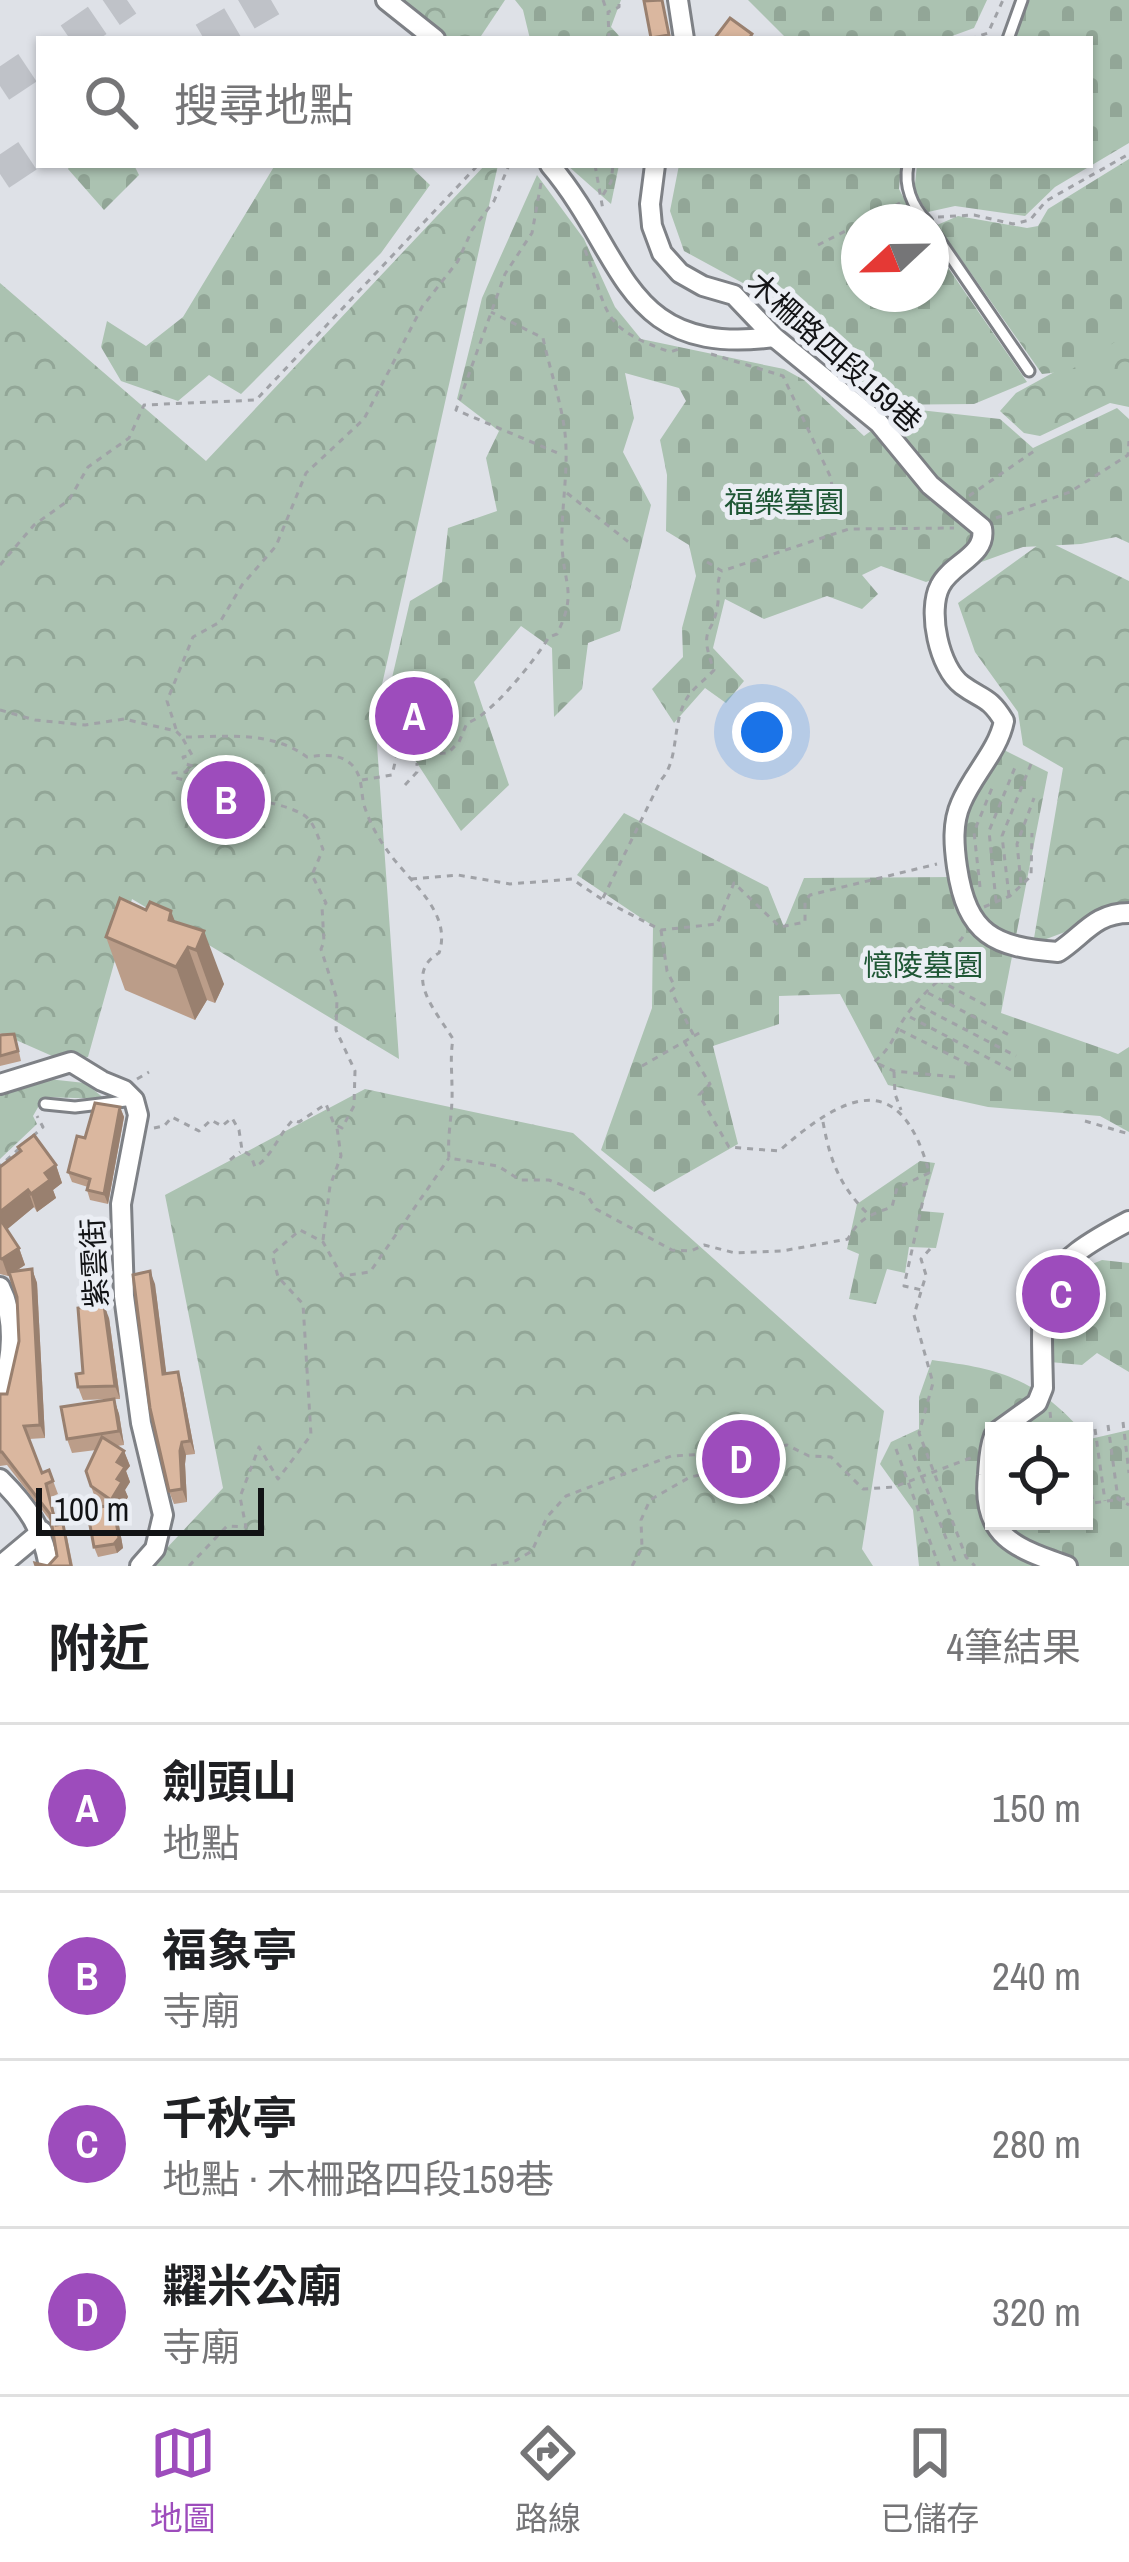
<!DOCTYPE html>
<html lang="zh-TW">
<meta charset="utf-8">
<style>
:root{--surface:#fff;--page:#f6f6f6;--text:#202124;--muted:#757577;--line:#e0e0e0;--accent:#9d4cbc}
body{margin:0;font-family:"Archivo Narrow","Noto Sans TC",sans-serif;background:var(--page);color:var(--text)}
.controls{position:absolute;right:36px;bottom:36px;display:grid;overflow:hidden;border-radius:0px;box-shadow:0 3px 9px #0004}
.controls button{width:108px;height:108px;display:grid;place-items:center;padding:0;border:0;border-bottom:3px solid var(--line);background:var(--surface);color:var(--text);font:60px sans-serif}
.compass{position:absolute;left:841px;top:204px;width:108px;height:108px;border-radius:50%;background:var(--surface);box-shadow:0 3px 9px #0004;rotate:248deg}
.scale{position:absolute;left:36px;bottom:30px;width:228px;box-sizing:border-box;padding-left:12px;border:6px solid #121315;border-top:0;font-size:33px;line-height:42px;white-space:nowrap;color:#121315;-webkit-text-stroke:9px #ebeef4;paint-order:stroke}
.you{position:absolute;left:762px;top:732px;width:42px;height:42px;margin:-30px;border:9px solid #fff;border-radius:50%;background:#1a73e8;box-shadow:0 0 0 18px #1a73e833}
.badge{display:grid;place-items:center;width:78px;height:78px;border-radius:50%;background:var(--accent);color:#fff;font-size:39px;font-weight:700}
.pin{position:absolute;translate:-50% -50%;border:6px solid #fff;box-shadow:0 3px 12px #0006}
.list{margin:0;padding:0;list-style:none}
h2{display:flex;justify-content:space-between;align-items:center;height:156px;margin:0;padding:0 48px;font-size:51px}
h2 small{font-size:39px;font-weight:400;color:var(--muted)}
.list li{display:grid;grid-template-columns:78px 1fr auto;gap:36px;align-items:center;box-sizing:border-box;height:168px;padding:0 48px;border-top:3px solid var(--line)}
.list b{display:block;font-size:45px;white-space:nowrap}
.list p{margin:0;font-size:39px;white-space:nowrap;color:var(--muted)}
.list em{font-size:39px;font-style:normal;color:var(--muted)}
.icon{flex:none;width:66px;height:66px;fill:none;stroke:currentColor;stroke-width:2;stroke-linecap:round;stroke-linejoin:round}
.map{position:relative;flex:none;width:1129px;height:1566px;overflow:hidden}
.search{position:absolute;background:var(--surface);box-shadow:0 3px 9px #0004;left:36px;right:36px;top:36px;height:132px;display:flex;align-items:center;gap:30px;box-sizing:border-box;padding:0 42px;border-radius:0px;color:var(--muted);font-size:45px}
.sheet{height:828px;background:var(--surface)}
nav{display:flex;justify-content:space-around;align-items:center;box-sizing:border-box;height:168px;border-top:3px solid var(--line);background:var(--surface);font-size:33px;color:var(--muted)}
nav a{display:grid;justify-items:center;gap:6px}
nav .on{color:var(--accent)}
.map>svg:first-child{display:block}
</style>
<div class="map">
<svg width="1129" height="1566" viewBox="0 0 1129 1566">
<defs>
<pattern id="forest-crowns" width="20" height="18" patternUnits="userSpaceOnUse" patternTransform="scale(3)"><rect width="20" height="18" fill="#abc2b1"/><path d="M2 6a3 3 0 1 1 6 0M12 15a3 3 0 1 1 6 0" fill="none" stroke="#92a697"/></pattern>
<pattern id="cemetery-stones" width="16" height="16" patternUnits="userSpaceOnUse" patternTransform="scale(3)"><rect width="16" height="16" fill="#abc2b1"/><path d="M2 7V4a2 2 0 0 1 4 0v3zM10 15v-3a2 2 0 0 1 4 0v3z" fill="#92a697"/></pattern>
</defs>
<rect width="100%" height="100%" fill="#dee1e7"/>
<g fill="url(#forest-crowns)">
<path d="M396,0H505L479,39H447Z"/>
<path d="M485,165H498L375,716L399,1059L132,899L88,1057L59,1059L0,1033V283L206,461Z"/>
<path d="M1129,331V407L1110,403L1040,436L1024,433L1000,411L1016,393Z"/>
<path d="M1045,540L1129,581V908L1033,944L1063,768L1023,745L1018,712L975,652L958,603Z"/>
<path d="M48,1079L85,1083L105,1099L44,1097L33,1116L37,1124L0,1159V1089Z"/>
<path d="M365,1089L573,1133L884,1411L862,1549L873,1566H150L223,1488L165,1195Z"/>
</g>
<g fill="url(#cemetery-stones)">
<path d="M515,0H621L611,27L622,39H530L523,10Z"/>
<path d="M748,0H987L974,28L944,39H787Z"/>
<path d="M1025,0H1129V143L1055,187L1025,216L955,206L928,212L914,193L917,165H1090V39H1013Z"/>
<path d="M1129,159V333L1069,371L1042,374L937,225L958,216L1027,228L1038,226L1048,209Z"/>
<path d="M70,165H134L139,175L104,210L68,169Z"/>
<path d="M275,165H409L430,185L381,253L241,394L209,375L178,401L121,381L101,347L107,321L146,346L183,317Z"/>
<path d="M567,165H619L611,204Z"/>
<path d="M679,165H901L899,189L916,222H859V294H931V243L1027,382L974,404L872,405L834,358L752,288L684,251L670,211Z"/>
<path d="M537,175L584,239L615,307L641,339L784,369L804,380L864,436L902,408L1000,419L1033,448L1117,408L1129,419V543L1116,537L1081,544L1023,547L926,582L881,566L862,575L878,594L862,609L827,596L764,619L725,599L713,648L744,681L726,703L705,688L674,723L652,689L683,657L682,628L696,576L689,545L666,531L667,475L660,440L686,401L679,388L625,373L634,418L623,452L651,505L620,631L588,643L582,689L554,717L552,648L521,626L474,682L509,785L461,831L384,712L410,601L442,582L448,528L497,511L486,458L499,431L457,399L482,298Z"/>
<path d="M1000,748L1048,772L1001,1013L1118,1054L1129,1047V1132L1100,1116L988,1107L888,1085L840,994L779,996V1024L713,1046L738,1144L654,1192L601,1150L652,1008L653,926L577,875L624,813L768,887L784,927L804,878L955,877L962,818Z"/>
<path d="M920,1161L935,1163L921,1211L944,1213L936,1248L909,1247L905,1273L887,1269L876,1304L849,1299L859,1254L847,1249L857,1204Z"/>
<path d="M1102,1260L1129,1263V1372L1097,1353L1082,1365L1050,1362L1055,1287L1075,1271Z"/>
<path d="M932,1360C1001,1369 1034,1378 1082,1431H994V1521H1084V1433L1090,1439L1129,1430V1566H919L913,1510L880,1464L891,1442L919,1429V1397Z"/>
</g>
<g fill="none" stroke-linecap="round" stroke-linejoin="round">
<g stroke="#bfc2c8" stroke-width="33" stroke-dasharray="33 16" stroke-linecap="butt">
<path d="M70,39L127,0"/>
<path d="M204,39L271,0"/>
<path d="M0,86L39,60"/>
<path d="M0,174L39,148"/>
</g>
<defs>
<g id="lane">
<path d="M1008,39L1022,0"/>
<path d="M908,165C904,186 912,206 927,222"/>
<path d="M931,228L1029,371"/>
<path d="M45,1104L75,1107L134,1100"/>
</g>
<g id="street">
<path d="M386,0L435,39"/>
<path d="M678,0L684,39"/>
<path d="M550,165C627,256 622,357 774,337"/>
<path d="M655,165L650,204L652,226L662,253L680,273L703,286L734,295L774,337L879,423L930,485L982,528C987,556 951,563 940,586C927,611 939,668 962,685C982,700 989,696 1004,721C998,751 973,774 961,803C952,823 954,846 957,867C967,935 994,947 1058,952C1084,935 1095,913 1129,913"/>
<path d="M0,1084L71,1062L102,1081L124,1090L134,1100L138,1115L121,1204L124,1296L141,1423L163,1515L155,1549L140,1566"/>
<path d="M0,1287C16,1318 13,1361 0,1393"/>
<path d="M998,1431L1037,1403L1043,1388C1041,1287 1033,1271 1129,1221"/>
<path d="M994,1436C989,1449 989,1461 988,1475C981,1536 1015,1548 1067,1566"/>
<path d="M0,1479C28,1507 42,1527 49,1566"/>
<path d="M0,1566L42,1531"/>
</g>
</defs>
<use href="#lane" stroke="#7e8186" stroke-width="15"/>
<use href="#street" stroke="#7e8186" stroke-width="24"/>
<g stroke="#a0a2a7" stroke-width="3" stroke-dasharray="6 6" stroke-linecap="butt">
<path d="M603,0L607,11"/>
<path d="M609,39L608,12L619,7V0"/>
<path d="M970,39L988,33L1003,0"/>
<path d="M595,165L603,210"/>
<path d="M541,183L532,233L505,274L456,410L560,454"/>
<path d="M603,195L611,182L613,165"/>
<path d="M938,217L974,215L1013,224L1030,220L1046,201L1129,154"/>
<path d="M863,222L900,203"/>
<path d="M818,245L859,224"/>
<path d="M585,250C610,315 599,327 670,352L679,349"/>
<path d="M711,354L783,376L831,478L833,498"/>
<path d="M567,493L631,544"/>
<path d="M969,496L1037,449"/>
<path d="M996,518L1070,492L1128,455L1129,441"/>
<path d="M707,562L722,571L849,529L954,528"/>
<path d="M0,565L34,525L69,500L88,467L129,438L144,405L256,400L478,165"/>
<path d="M0,710L35,720L85,725L124,719L176,731L182,737C224,737 271,730 307,757C322,755 339,753 351,764C364,776 360,794 365,808C370,823 378,838 387,850C408,881 453,912 439,953C401,975 439,1015 453,1039C450,1057 452,1071 452,1089C453,1112 447,1134 449,1158L498,1166L520,1180H549L587,1195L596,1209L672,1250L691,1251L704,1245L735,1253L782,1251L848,1239C859,1218 870,1215 892,1207L897,1188L929,1173L904,1286L922,1290"/>
<path d="M176,729L167,701L193,637L220,622L242,585L276,546L306,473L364,419L422,307L458,261L472,230L494,201L509,165"/>
<path d="M183,739L192,755L183,757L186,764L193,766L185,772L173,773V777L205,786"/>
<path d="M399,746L417,761L429,754L448,753L459,742L467,723C492,715 535,660 549,637L557,634C578,591 563,585 562,543C561,502 571,461 563,420C558,392 549,366 543,338L491,312"/>
<path d="M362,780L392,775L399,746L388,733L389,725L414,716"/>
<path d="M405,785L417,772V763"/>
<path d="M411,879L458,875L510,884L572,879L603,900L661,930L717,924L734,883L780,927L805,922V901L810,895L937,864"/>
<path d="M1021,883L1017,844L1034,798"/>
<path d="M980,887L974,832L992,788"/>
<path d="M1009,896L1002,836L1031,764"/>
<path d="M603,898L661,780C680,759 671,724 687,698C693,688 706,679 714,670C697,624 714,638 718,602C719,590 716,585 721,572"/>
<path d="M996,901L989,831L1016,765"/>
<path d="M984,907L1010,896L1031,876L1032,833"/>
<path d="M661,930L667,971L675,987L671,991L694,1036"/>
<path d="M938,980L989,1007"/>
<path d="M928,993L1013,1037"/>
<path d="M920,1006L1016,1056"/>
<path d="M910,1017L1011,1070"/>
<path d="M900,1030L974,1067"/>
<path d="M684,1041L710,1084L699,1095L729,1147L779,1151C844,1094 900,1066 929,1172"/>
<path d="M642,1066L701,1032"/>
<path d="M894,1072L895,1094L901,1110"/>
<path d="M955,1077L894,1071L874,1062C887,1051 891,1044 898,1029C910,1005 939,977 962,964L958,943L966,933"/>
<path d="M137,1079L149,1072"/>
<path d="M1085,1121L1129,1134"/>
<path d="M823,1122C830,1160 839,1185 867,1213"/>
<path d="M154,1128L164,1126L172,1117L199,1131L211,1120L222,1126L232,1118L239,1130L242,1150L251,1156L255,1167C272,1157 278,1135 293,1120L299,1122L326,1104L334,1124L342,1128L354,1106L355,1071L336,1030L337,999L321,949L324,942L322,907L326,903L312,875L323,849C318,838 314,820 302,814C288,806 258,798 243,802"/>
<path d="M230,1160L240,1152"/>
<path d="M4,1169L1,1165L43,1127L37,1116"/>
<path d="M323,1240L330,1186L341,1156L337,1128"/>
<path d="M930,1249L921,1259L926,1275L914,1315L933,1383L919,1433L966,1557L975,1566"/>
<path d="M1061,1307L1079,1318"/>
<path d="M1050,1412L1052,1431"/>
<path d="M1123,1422L1129,1473"/>
<path d="M1108,1425L1118,1499L1129,1505"/>
<path d="M1066,1426V1431"/>
<path d="M1095,1429L1105,1501"/>
<path d="M909,1444L957,1566"/>
<path d="M1084,1446L1093,1503"/>
<path d="M896,1449L939,1566"/>
<path d="M1084,1499L1093,1503L1129,1498"/>
<path d="M189,1566L227,1526L246,1527L240,1497L259,1447L278,1479L311,1435L303,1304L278,1277L272,1254L300,1230L323,1242L342,1276L370,1272L449,1158"/>
<path d="M491,1566L515,1561L532,1551L547,1517L566,1496L671,1456L709,1454L721,1458"/>
<path d="M632,1566L642,1548L641,1520L650,1500L690,1477L745,1466L767,1449L787,1445L809,1456L831,1457L863,1489L894,1487L973,1457"/>
</g>
<use href="#lane" stroke="#fff" stroke-width="9"/>
<use href="#street" stroke="#fff" stroke-width="18"/>
</g>
<g fill="#bb9d89">
<path d="M200,789L248,802L250,807L230,813L202,794Z"/>
<path d="M175,922L224,984L215,1003L207,1000L195,1020L125,990L106,937Z"/>
<path d="M0,1035L17,1043L21,1061L0,1066Z"/>
<path d="M120,1107L124,1117L108,1204L90,1200L87,1190L88,1187L72,1182L68,1172L85,1138Z"/>
<path d="M18,1147L56,1165L62,1183L53,1190L56,1198L37,1212L34,1207L7,1229L19,1248L25,1265L16,1271L32,1269L37,1283L45,1438L29,1439L42,1473L49,1470L58,1494L51,1497L57,1525L63,1524L67,1537L73,1566H48L57,1556L52,1523L7,1465L0,1466V1394H7L19,1341L17,1297L10,1275L8,1276L0,1274V1167L20,1152Z"/>
<path d="M155,1284L166,1373L182,1385L195,1454L186,1455L185,1464L187,1502L174,1504L169,1491Z"/>
<path d="M109,1318L120,1399H114L119,1414L124,1445L117,1446L124,1451L130,1466L126,1471L130,1482L125,1490L128,1497L117,1514L123,1548L117,1553L98,1557L94,1547L105,1507L96,1501L86,1471L96,1450L72,1453L67,1439L112,1399L83,1400L78,1387Z"/>
<path d="M752,1449L754,1454L751,1462L732,1465L717,1456L715,1451Z"/>
</g>
<g fill="#99806f">
<path d="M171,911L186,950L188,947L207,1000L195,1020L176,967L169,920Z"/>
<path d="M204,931L224,984L215,1003L196,950Z"/>
<path d="M120,1107L124,1117L108,1204L104,1194Z"/>
<path d="M56,1165L62,1183L53,1190L56,1198L37,1212L31,1194L45,1173Z"/>
<path d="M28,1190L34,1207L4,1232L0,1222V1212Z"/>
<path d="M19,1248L25,1265L8,1276L2,1259Z"/>
<path d="M32,1269L37,1283L45,1438L40,1425Z"/>
<path d="M150,1271L155,1284L168,1386L163,1374Z"/>
<path d="M104,1305L109,1318L120,1399L115,1386Z"/>
<path d="M178,1372L182,1385L195,1454L190,1441Z"/>
<path d="M114,1399L119,1414L124,1445L119,1431Z"/>
<path d="M182,1442L186,1455L185,1464L187,1502L182,1489L180,1451Z"/>
<path d="M124,1451L130,1466L126,1471L130,1482L125,1490L128,1497L117,1514L123,1548L117,1553L114,1544V1507L111,1500L117,1479V1462Z"/>
</g>
<g fill="#dab79f" stroke="#99806f" stroke-width="3">
<path d="M662,0L669,35L651,38L644,1Z"/>
<path d="M730,18L752,34L749,39H714Z"/>
<path d="M202,785L248,802L228,808L200,789Z"/>
<path d="M120,898L146,910L150,902L171,911L169,920L204,931L196,950L188,947L176,967L106,937Z"/>
<path d="M14,1034L18,1051L0,1056V1035Z"/>
<path d="M95,1103L120,1107L104,1194L87,1190L90,1179L68,1172L77,1136L85,1138Z"/>
<path d="M34,1135L56,1165L45,1173L50,1180L31,1194L28,1190L0,1212V1167L21,1151L18,1147Z"/>
<path d="M0,1219L19,1248L2,1259L0,1258Z"/>
<path d="M32,1269L40,1425L24,1426L42,1473L49,1470L53,1481L46,1484L56,1525L63,1524L71,1566H36L35,1563L48,1566L57,1556L50,1514L2,1452H0V1394H7L19,1341L17,1297L9,1272Z"/>
<path d="M150,1271L163,1374L178,1372L190,1441L182,1442L180,1451L182,1489L169,1491L150,1408L133,1275Z"/>
<path d="M104,1305L115,1386L78,1387L76,1374L83,1373L78,1308Z"/>
<path d="M114,1399L119,1431L67,1439L61,1407Z"/>
<path d="M102,1437L124,1451L117,1462L125,1467L117,1479L122,1482L111,1500L91,1486L86,1471Z"/>
<path d="M720,1440L752,1449L749,1457L731,1460L715,1451Z"/>
<path d="M113,1505L119,1538L114,1544L94,1547L87,1509Z"/>
</g>
<g text-anchor="middle" dominant-baseline="central" stroke-width="10" stroke-linejoin="round" paint-order="stroke">
<g font-size="30" fill="#121315" stroke="#ebeef4">
<text transform="translate(835 352) rotate(42)">木柵路四段159巷</text>
<text transform="translate(94 1263) rotate(-93)">紫雲街</text>
</g>
<g font-size="30" fill="#1f5735" stroke="#ebeef4">
<text x="784" y="502">福樂墓園</text>
<text x="923" y="965">憶陵墓園</text>
</g>
</g>
</svg>
<div class="controls">
<button><svg class="icon" aria-label="locate" viewBox="0 0 24 24"><circle cx="12" cy="12" r="6"/><path d="M12 2v4M12 18v4M2 12h4M18 12h4"/></svg></button>
</div>
<svg class="compass" viewBox="-18 -18 36 36"><path d="M0-13l5 13h-10z" fill="#e53935"/><path d="M0 13l5-13h-10z" fill="#757577"/></svg>
<div class="scale">100 m</div>
<div class="you"></div>
<div class="pin badge" style="left:414px;top:716px">A</div>
<div class="pin badge" style="left:226px;top:800px">B</div>
<div class="pin badge" style="left:1061px;top:1294px">C</div>
<div class="pin badge" style="left:741px;top:1459px">D</div>
<div class="search"><svg class="icon" aria-label="search" viewBox="0 0 24 24"><circle cx="10" cy="10" r="6"/><path d="M15 15l6 6"/></svg>搜尋地點</div>
</div>
<section class="sheet">
<h2>附近<small>4筆結果</small></h2>
<ul class="list">
<li><span class="badge">A</span><div><b>劍頭山</b><p>地點</p></div><em>150 m</em></li>
<li><span class="badge">B</span><div><b>福象亭</b><p>寺廟</p></div><em>240 m</em></li>
<li><span class="badge">C</span><div><b>千秋亭</b><p>地點 · 木柵路四段159巷</p></div><em>280 m</em></li>
<li><span class="badge">D</span><div><b>糶米公廟</b><p>寺廟</p></div><em>320 m</em></li>
</ul>
</section>
<nav>
<a class="on"><svg class="icon" aria-label="map" viewBox="0 0 24 24"><path d="M3 6l6-2 6 2 6-2v14l-6 2-6-2-6 2zM9 4v14M15 6v14"/></svg>地圖</a>
<a><svg class="icon" aria-label="directions" viewBox="0 0 24 24"><path d="M12 3l9 9-9 9-9-9zM9 14v-3h6M13 9l2 2-2 2"/></svg>路線</a>
<a><svg class="icon" aria-label="saved" viewBox="0 0 24 24"><path d="M7 4h10v16l-5-4-5 4z"/></svg>已儲存</a>
</nav>
